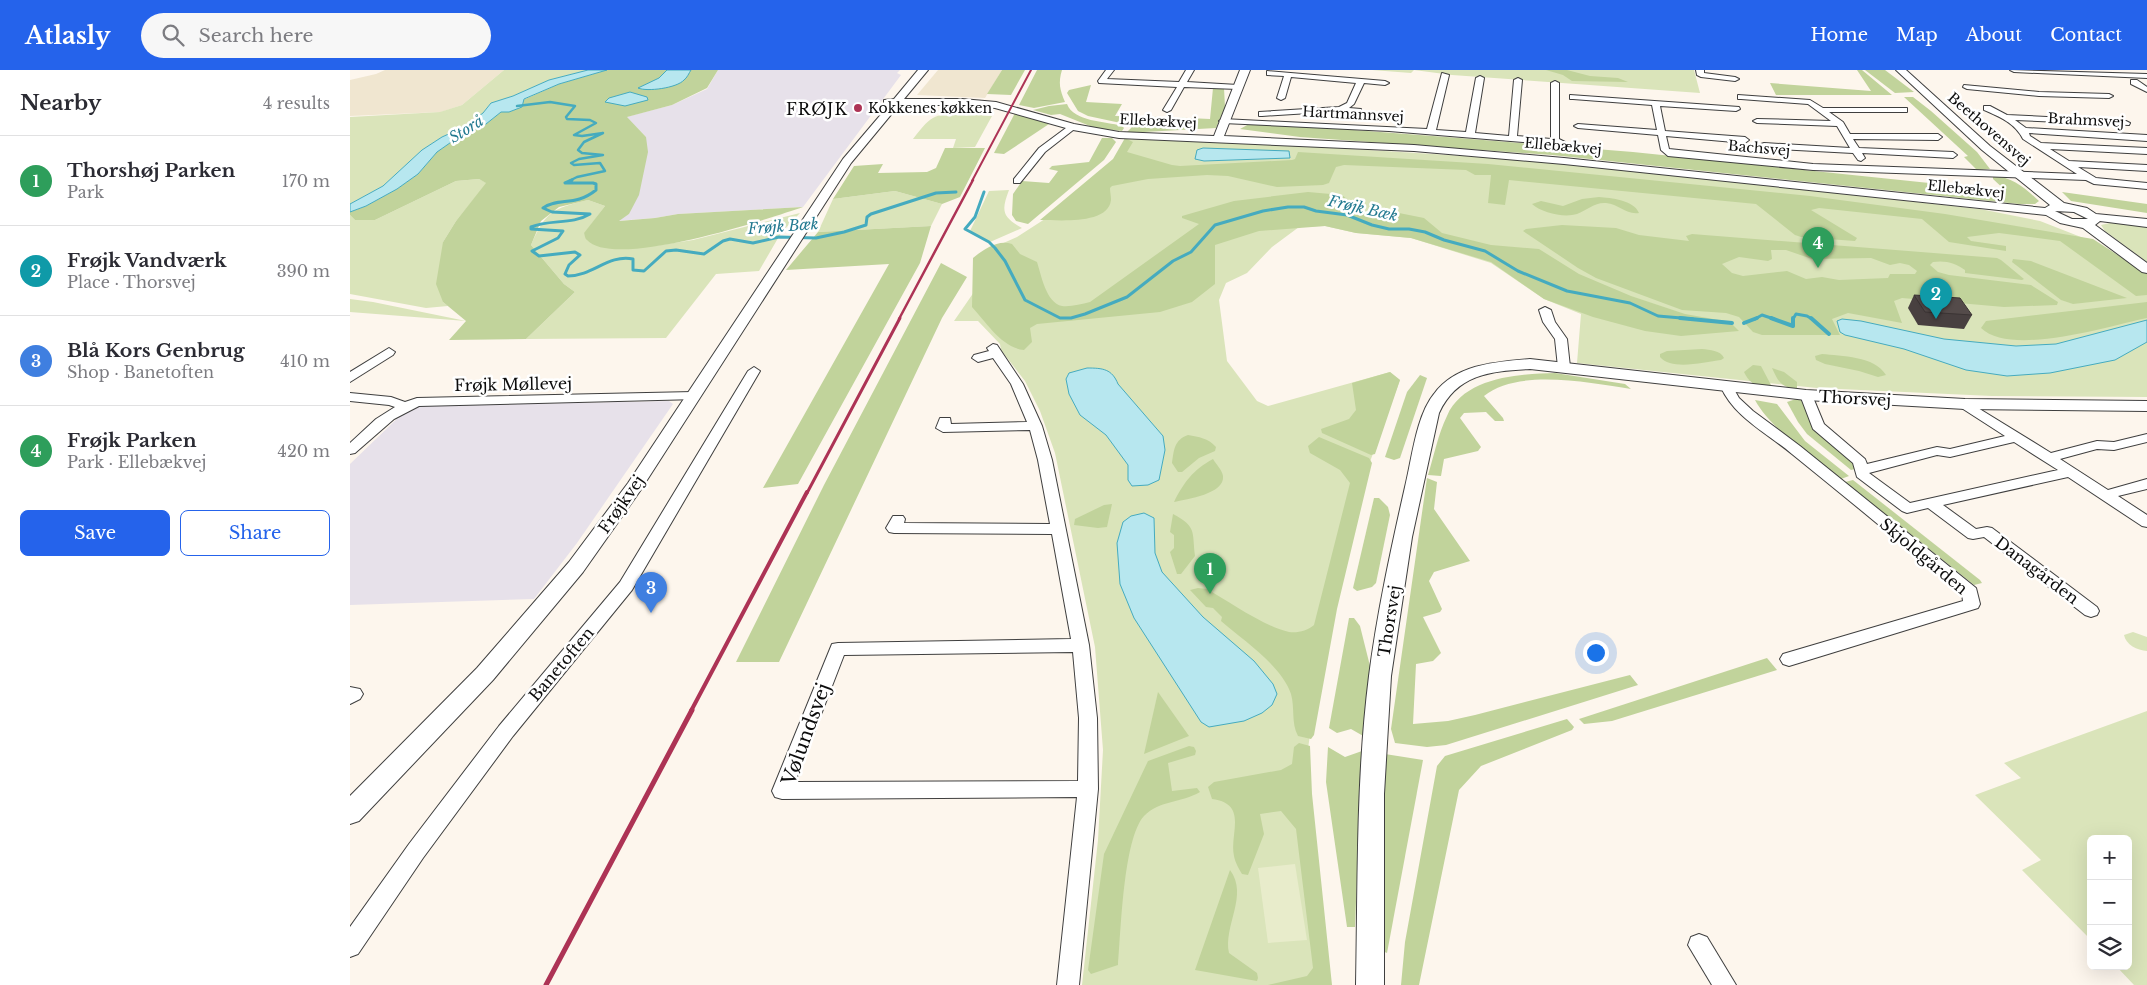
<!DOCTYPE html>
<meta charset="utf-8">
<style>
:root{--surface:#fff;--page:#f7f7f7;--text:#2b2b33;--muted:#7c7c81;--line:#e1e1e2;--accent:#2563eb}
body{margin:0;font-family:"Libre Baskerville",serif;background:var(--page);color:var(--text)}
.controls{position:absolute;right:15px;bottom:15px;display:grid;overflow:hidden;border-radius:8px;box-shadow:0 5px 20px #0002}
.controls button{width:45px;height:45px;display:grid;place-items:center;padding:0;border:0;border-bottom:1px solid var(--line);background:var(--surface);color:var(--text);font:25px sans-serif}
.you{position:absolute;left:1245px;top:582px;width:18px;height:18px;margin:-12px;border:4px solid #fff;border-radius:50%;background:#1a73e8;box-shadow:0 0 0 8px #1a73e833}
.badge{display:grid;place-items:center;width:32px;height:32px;border-radius:50%;background:var(--accent);color:#fff;font-size:16px;font-weight:700}
.pin{position:absolute;translate:-50% -41px;filter:drop-shadow(0 1px 2px #0008)}
.pin::after{content:'';position:absolute;top:26px;width:18px;height:15px;background:inherit;clip-path:polygon(0 0,100% 0,50% 100%)}
.list{margin:0;padding:0;list-style:none}
h2{display:flex;justify-content:space-between;align-items:center;height:65px;margin:0;padding:0 20px;font-size:21px}
h2 small{font-size:16px;font-weight:400;color:var(--muted)}
.list li{display:grid;grid-template-columns:32px 1fr auto;gap:15px;align-items:center;box-sizing:border-box;height:90px;padding:0 20px;border-top:1px solid var(--line)}
.list b{display:block;font-size:19px;white-space:nowrap}
.list p{margin:0;font-size:16px;white-space:nowrap;color:var(--muted)}
.list em{font-size:16px;font-style:normal;color:var(--muted)}
.actions{display:flex;gap:10px;padding:15px 20px}
.actions a{flex:1;padding:11px 0;border:1px solid var(--accent);border-radius:8px;text-align:center;font-size:18px;color:var(--accent)}
.actions .main{background:var(--accent);color:#fff}
.icon{flex:none;width:28px;height:28px;fill:none;stroke:currentColor;stroke-width:2;stroke-linecap:round;stroke-linejoin:round}
.map{position:relative;flex:none;width:1797px;height:915px;overflow:hidden}
header{display:flex;align-items:center;gap:30px;box-sizing:border-box;height:70px;padding:0 25px;background:var(--accent);color:#fff}
header strong{font-size:24px}
nav{display:flex;gap:28px;margin-inline-start:auto;font-size:18px}
.search{width:350px;height:45px;background:var(--page);display:flex;align-items:center;gap:12px;box-sizing:border-box;padding:0 18px;border-radius:28px;color:var(--muted);font-size:19px}
main{display:flex}
aside{flex:1;background:var(--surface)}
.map>svg:first-child{display:block}
</style>
<header>
<strong>Atlasly</strong>
<div class="search"><svg class="icon" aria-label="search" viewBox="0 0 24 24"><circle cx="10" cy="10" r="6"/><path d="M15 15l6 6"/></svg>Search here</div>
<nav><a>Home</a><a>Map</a><a>About</a><a>Contact</a></nav>
</header>
<main>
<aside>
<h2>Nearby<small>4 results</small></h2>
<ul class="list">
<li><span class="badge" style="background:#2e9e5b">1</span><div><b>Thorshøj Parken</b><p>Park</p></div><em>170 m</em></li>
<li><span class="badge" style="background:#0f9aa8">2</span><div><b>Frøjk Vandværk</b><p>Place · Thorsvej</p></div><em>390 m</em></li>
<li><span class="badge" style="background:#3f7fe0">3</span><div><b>Blå Kors Genbrug</b><p>Shop · Banetoften</p></div><em>410 m</em></li>
<li><span class="badge" style="background:#2e9e5b">4</span><div><b>Frøjk Parken</b><p>Park · Ellebækvej</p></div><em>420 m</em></li>
</ul>
<div class="actions"><a class="main">Save</a><a>Share</a></div>
</aside>
<div class="map">
<svg width="1797" height="915" viewBox="0 0 1797 915">
<rect width="100%" height="100%" fill="#fdf6ed"/>
<g fill="#e7e1ea">
<path d="M368,0H550L547,3L551,5L453,137L328,144L305,148L267,151L279,144L296,67L276,47L322,35L357,19Z"/>
<path d="M319,331L323,334L227,473L184,529L0,535V394L55,341L66,336Z"/>
</g>
<g fill="#f0e6d0">
<path d="M35,0H154L112,35L91,42L0,46V10L26,4Z"/>
<path d="M588,0H652L635,28L567,25Z"/>
</g>
<g fill="#dae4ba">
<path d="M154,0H238L199,10L163,26L141,33L133,43L114,57L92,67L72,80L33,116L0,134V47L90,42L112,35Z"/>
<path d="M1022,0H1344L1350,23L1102,5L1064,0L1061,3Z"/>
<path d="M617,44L642,46L625,77L603,78L606,69H563C584,42 584,45 617,44Z"/>
<path d="M775,69L953,76L1179,90L1630,139L1690,151L1736,169L1797,206V327L1642,326L1467,318L1227,293L1231,244L1194,229L1141,193L1061,168L1006,163L975,156L949,157L922,177L897,203L876,213L869,230L877,291L907,331L918,336L1040,302L1050,310L1014,408L971,585L957,686L979,915H732L748,770L753,680L745,577L705,383L690,341L675,311L651,280L650,274L628,251H604L624,222L631,183L667,167L698,147L765,90Z"/>
<path d="M129,109L137,113L106,151L93,172V232L98,236L76,238L0,224V145L5,150H25L106,111Z"/>
<path d="M659,120C651,141 652,147 672,158L640,172L620,161L639,121Z"/>
<path d="M545,121L592,134L581,156L468,162L483,129Z"/>
<path d="M238,130L255,136L234,164L304,176L343,170L450,143L431,163L409,201L366,204L316,268L176,269L225,222L214,214L181,175C196,141 202,139 238,130Z"/>
<path d="M1760,153L1797,156V192L1755,161L1751,155Z"/>
<path d="M0,229L23,232L116,251L0,242Z"/>
<path d="M1783,562L1797,567V581C1787,580 1776,575 1774,565Z"/>
<path d="M1797,641V915H1784L1766,896H1778V769H1741V870L1672,800L1691,790L1625,725L1671,708L1654,693Z"/>
</g>
<g fill="#c1d39b" fill-rule="evenodd">
<path d="M257,0H368L357,18L322,35L277,47L296,67L298,82L289,125L279,144L269,151L305,148L328,144L453,137C418,149 264,200 237,170C235,169 235,166 234,163L255,136L238,130L209,137L191,151L181,175L214,214L225,222L176,269L99,270L116,251L93,232L86,214L93,172L106,151L136,113L129,109L106,111L25,150H5L0,145V142L16,136L47,119L68,104L87,82L107,68L136,54L151,42H159L172,37L173,30L209,14Z"/>
<path d="M652,0H675L661,25L637,24Z"/>
<path d="M687,0H712C708,13 710,20 715,32L684,38L669,35Z"/>
<path d="M1196,0H1217L1240,6L1268,8L1278,12L1222,11L1213,5Z"/>
<path d="M1507,0H1512L1542,25H1426L1420,13L1521,21Z"/>
<path d="M1515,0H1535L1564,22L1545,23Z"/>
<path d="M741,15L736,32L772,34L765,46L811,47L803,51L780,55L738,46L728,41L717,23L719,20Z"/>
<path d="M863,18H874L875,37L866,58L776,63L783,56L806,53L817,47L860,49Z"/>
<path d="M1554,27H1563L1581,41L1627,82L1640,99L1627,100L1614,87L1618,86Z"/>
<path d="M717,34C724,52 755,51 772,56L774,58L772,61L745,58L710,44L701,45L683,40L699,36Z"/>
<path d="M665,43L699,54L654,84L644,83Z"/>
<path d="M899,54L938,55L1109,68L1283,82L1656,121L1643,109V106C1663,107 1675,118 1689,131L1685,134H1669L1202,85L950,67L890,59Z"/>
<path d="M752,68H762L766,72L754,90L678,154L666,151L662,145L663,124L672,111L699,113L708,101L699,99L702,96L739,92Z"/>
<path d="M775,68L783,72L777,82L822,95L830,96L942,90L945,89L948,82L1138,94L1460,126L1595,144L1743,169L1797,204V225L1786,226L1710,171L1649,163L1617,167L1621,171L1656,176V181L1599,172L1572,149L1469,138L1461,140L1507,168L1505,171L1451,167L1445,165L1406,134L1159,110L1155,135L1138,133L1141,105H1125L1116,100L994,95L986,97L979,113L973,115L927,117L878,106L857,105L798,109L762,116L760,118C760,122 761,126 761,130C758,155 709,150 690,150L763,89Z"/>
<path d="M595,78H635L610,127L592,134L545,121L483,129L504,96L533,94L528,103L577,102L586,98Z"/>
<path d="M958,122L992,125L1014,143L1044,142L1074,148L1092,163L1141,175L1189,179L1229,204L1281,226L1335,244L1380,252L1389,261L1331,266L1295,261L1243,247L1194,229L1141,192L1061,168L1006,163L975,156L909,161L865,175V214L842,232L810,242L687,254L680,258L682,272L674,280C652,278 636,252 622,237L623,188C634,179 648,169 662,174L670,184L687,192C691,204 696,233 712,236C721,237 731,234 740,232L849,154L832,148V146L884,131Z"/>
<path d="M1712,122L1797,134V143L1721,131Z"/>
<path d="M1249,127C1261,128 1284,130 1289,143C1276,145 1269,134 1256,133C1245,132 1237,140 1227,144C1214,148 1192,143 1182,134L1191,131L1213,136L1232,129Z"/>
<path d="M1212,155L1266,158L1289,165L1339,171L1336,166L1342,164L1647,188L1651,190L1674,209L1672,210L1615,203V200C1606,193 1595,190 1583,192L1580,195L1588,202L1599,205L1681,215L1708,232L1707,235L1654,237L1552,228L1544,231L1552,253L1498,243L1482,249L1490,265H1412L1403,262L1389,247L1376,243L1332,240L1246,208L1228,198L1173,161L1176,159ZM1421,180H1436L1462,189L1521,188L1540,195L1550,193L1559,195L1567,201L1565,204H1540L1538,208L1489,210L1472,207L1456,209L1437,201L1393,206L1382,203L1372,194L1389,187L1418,191L1422,189Z"/>
<path d="M581,156L570,193L448,414L413,418L539,194L436,200L468,162Z"/>
<path d="M1663,189L1681,191L1777,228L1723,234L1711,230L1662,192Z"/>
<path d="M591,193L617,207L592,248L429,592H386L474,415Z"/>
<path d="M1797,232V248C1759,256 1661,287 1631,258L1636,251Z"/>
<path d="M1352,279C1360,280 1370,280 1374,288L1371,290C1354,292 1322,301 1310,287V284L1317,281Z"/>
<path d="M1472,284C1491,286 1525,286 1536,305L1528,307L1509,301L1475,294L1466,290L1465,286Z"/>
<path d="M1403,295L1411,296L1421,315C1409,320 1399,313 1394,302Z"/>
<path d="M1422,298L1434,302L1447,312V319C1431,318 1428,311 1422,298Z"/>
<path d="M1040,302L1050,310L1025,384L1021,385L972,363L971,359L999,349L1006,340L1002,313Z"/>
<path d="M1205,303L1275,314L1281,319C1240,313 1168,298 1134,326L1153,348L1154,351H1145L1136,342L1114,343L1110,348L1131,377L1128,381L1094,389L1091,406L1078,405C1084,386 1088,364 1097,346C1114,307 1169,304 1205,303Z"/>
<path d="M1070,305L1077,308L1050,388L1044,390L1035,387L1057,322Z"/>
<path d="M1449,328L1453,332L1509,398L1501,400L1457,364L1448,352L1437,332Z"/>
<path d="M1405,330L1427,334L1455,371L1499,406L1491,409C1464,387 1421,360 1405,330Z"/>
<path d="M838,365C849,367 858,368 866,377L865,381L849,388L832,402H828L822,393C824,380 824,370 838,365Z"/>
<path d="M969,367L1019,388L1022,393L987,539L964,665L961,669L948,666C941,653 945,638 941,624C932,596 893,570 871,551L872,547L863,538L856,537L840,520L848,518L857,519C878,531 915,557 939,562C948,563 957,561 964,555L1000,413L990,400L960,383L958,376Z"/>
<path d="M863,389C866,394 872,400 873,406C875,424 837,429 824,432C834,412 843,400 863,389Z"/>
<path d="M1077,408L1087,412L1084,439L1120,491L1084,502L1079,511L1092,539L1090,542L1073,547L1091,583L1083,591L1066,594L1063,654L1098,651L1125,645L1280,605L1288,615L1096,675L1077,677L1045,673L1041,659Z"/>
<path d="M1503,410L1630,510L1632,513L1624,515L1495,412Z"/>
<path d="M1024,428H1029L1038,437L1040,445L1026,513L1022,517L1007,521L1003,518Z"/>
<path d="M762,434L757,457L748,458L724,455L725,449L754,435Z"/>
<path d="M823,444C847,457 842,461 845,486L831,504H827L820,482L824,478V465L820,462Z"/>
<path d="M999,548H1004L1010,556L1021,600L1015,667L1001,659L987,663L979,658Z"/>
<path d="M1417,588L1427,600L1262,651L1234,654L1229,649Z"/>
<path d="M808,622L839,666L794,684Z"/>
<path d="M1217,649L1224,657L1222,660L1131,696L1109,720L1069,915H1051L1055,872L1087,696L1095,686Z"/>
<path d="M949,673L960,676L962,724L982,915H918L957,906L963,898L946,759L931,741L910,744L914,764L898,805L892,804C889,799 885,792 884,786C879,764 899,734 862,729L858,717L864,712L931,700L942,694L944,677Z"/>
<path d="M839,676L844,677L846,681L845,685L818,693L822,721L847,718L850,722C831,733 810,730 794,746C773,769 771,863 768,895L741,904L738,900L754,784L798,691Z"/>
<path d="M978,677L995,687L1012,681L1005,857H997L976,712Z"/>
<path d="M1035,684L1073,690L1037,883L1030,880Z"/>
<path d="M880,800C899,825 873,856 879,883L907,903L908,908L907,911L845,900Z"/>
</g>
<path fill="#e8eccb" d="M945,794L957,870L918,873L908,798Z"/>
<g fill="#b7e7ef" stroke="#45abbf">
<path d="M238,0H257L209,14L174,29L172,37L159,42H151L136,54L107,68L87,82L68,104L47,119L16,136L0,142V134L33,116L72,80L92,67L114,57L133,43L141,33L163,26L199,10Z"/>
<path d="M317,0H341C339,3 337,8 334,10C327,18 297,22 288,18L309,8Z"/>
<path d="M280,22L297,27L298,30L275,36L255,32L259,28Z"/>
<path d="M853,78L939,81L940,88L854,91L845,89L847,80Z"/>
<path d="M1492,249L1511,251L1594,269L1666,276L1706,274L1797,250V272L1765,290L1700,303L1657,306L1616,300L1554,279L1495,265L1490,262L1487,251Z"/>
<path d="M737,298C753,298 762,299 768,314L813,366L815,380L809,410L798,415L782,416L778,410V395L756,365L730,345L719,324L716,309L719,303Z"/>
<path d="M794,443L804,448L805,483L812,502L853,547L904,591L923,614L927,624L922,635L912,643L894,651L859,657L851,652L784,548L770,514L767,473L773,452L781,446Z"/>
</g>
<g fill="none" stroke-linecap="round" stroke-linejoin="round">
<path stroke="#45abbf" stroke-width="2.5" d="M167,36L200,32L225,36L216,47L217,49L240,50L246,53L224,65L232,66L253,63L234,72L228,80L232,83L253,85L229,89L221,93L224,95L250,93L255,101L227,107L219,111"/>
<g stroke="#45abbf" stroke-width="3">
<path d="M222,110L215,113H243L246,114V120C225,137 209,127 193,138L202,142L240,144C222,155 200,149 181,157V159L213,161L208,168L182,181L189,186L225,182L230,185L219,195L215,204L218,206C243,206 258,184 283,189V200L294,201L316,181L326,180L354,184L373,171L380,169L403,173L429,167L466,168L494,162L516,155L517,147L521,144L586,123L606,122"/>
<path d="M634,122L625,147L615,159L639,172L645,178L655,191L675,230L710,248H721L735,244L777,227L823,191L841,182L865,155L913,141L938,137H954L966,141L997,145L1022,155L1039,159H1059L1075,162L1094,170L1135,181L1168,201L1217,221L1280,233L1308,246L1343,249"/>
<path d="M1405,249L1412,245L1424,249"/>
<path d="M1443,249L1446,244L1457,246L1462,249"/>
</g>
<g stroke="#45abbf" stroke-width="4">
<path d="M1330,248L1382,253"/>
<path d="M1421,248L1443,256V248"/>
<path d="M1461,248L1479,264"/>
<path d="M1394,253L1407,248"/>
</g>
<defs>
<g id="minor">
<path d="M756,0H764L757,9L829,12L836,0H844L837,12L888,15L892,17L888,19L834,17L821,40L817,42L813,40L827,17L749,13L748,11Z"/>
<path d="M1346,0H1354V3L1385,7L1389,9L1385,11L1351,7L1347,5Z"/>
<path d="M1660,0L1797,4V8L1664,2Z"/>
<path d="M917,1L1035,11L1039,13L1035,15L1014,13L1004,34L999,38L1011,39V43L991,41L912,46H909V42L989,37L997,33L1006,13L941,7L935,28L931,30L927,28L934,6L917,5Z"/>
<path d="M1092,3L1099,5L1086,60L1116,62L1126,8L1130,6L1134,8L1125,63L1159,66L1164,10L1168,8L1172,10L1167,66L1201,69V13L1205,11L1209,13V69L1215,72L1211,75L1039,61L873,53L869,51L873,49L1077,59Z"/>
<path d="M1781,10H1787L1797,17V22L1781,14Z"/>
<path d="M1614,15L1689,22L1759,24L1763,26L1759,28L1689,26L1617,19L1613,17Z"/>
<path d="M1220,25L1389,37L1390,39L1386,41L1310,36L1315,61L1395,67L1399,70L1395,73L1316,66L1319,79L1463,94L1727,104L1673,69C1665,53 1650,47 1634,40V36H1640L1657,45L1776,51L1780,53L1779,55L1665,50L1676,58L1797,65V71L1679,63L1680,66L1691,73L1797,78V84L1700,79L1719,91L1797,95V101L1728,97L1746,108L1797,113V119L1744,114L1736,110L1463,100L1318,86L1311,80L1308,65L1228,58L1224,56L1228,54L1307,60L1302,35L1223,29H1220Z"/>
<path d="M1388,25L1460,30L1473,38H1557V42H1479L1493,52L1500,64H1588L1592,67L1588,70L1503,69L1509,78L1603,82L1607,85L1603,88L1512,83L1515,88L1511,91L1508,90L1503,83L1411,78V74L1414,73L1500,78L1487,56L1407,53L1403,51L1407,49L1481,51L1458,34L1391,29H1388Z"/>
<path d="M720,55L727,57L695,82L670,113H664V109L689,78Z"/>
<path d="M1195,237L1201,240L1205,252L1217,269L1220,297L1218,300H1210L1208,297L1205,269L1193,252L1189,240Z"/>
<path d="M643,274L647,275L673,314L692,356L702,390L739,575L747,648L748,719L729,915H707L727,727L432,729L425,727L422,721L482,574L488,573L721,569L702,464L544,463L539,462L536,458L543,446H553L555,449L554,453L700,454L688,390L680,360L593,362L586,358L590,348H600L601,354L677,352L661,314L643,288L628,292L622,288L624,285L639,281L637,278ZM723,582L729,648L728,711L445,712L494,585Z"/>
<path d="M39,278L45,282L43,285L0,312V302Z"/>
<path d="M404,297L410,301L282,520L163,666L73,788L8,884L0,887V857L59,774L149,656L270,512L398,301Z"/>
<path d="M1377,313L1381,314L1389,328L1403,341L1450,376L1626,518L1630,534L1628,538L1439,596L1433,594L1430,589L1433,584L1613,531L1612,524C1556,477 1499,430 1442,384C1417,363 1384,347 1371,317Z"/>
<path d="M1456,321L1462,325L1474,354L1515,389L1517,394L1587,377L1600,379L1655,366L1610,337L1609,334L1615,330L1701,383L1747,371L1764,372L1797,364V372L1764,380L1747,379L1710,389L1758,420L1797,409V419L1768,426L1797,445V457L1792,456L1718,407L1593,435L1626,459L1637,457L1642,458L1747,537L1749,541L1747,545L1741,547L1735,545L1634,467L1623,469L1618,468L1578,438L1557,443L1552,441L1507,407L1503,393L1463,359L1450,325ZM1664,372L1708,400L1560,433L1519,403L1587,385L1600,387Z"/>
<path d="M343,322L348,323L349,326L348,329L69,336L44,349L5,383L0,384V373L26,349L45,337L39,335L0,331V323L41,327L55,332L67,328Z"/>
<path d="M0,617L10,619L13,624L10,629L0,634Z"/>
<path d="M1349,864L1357,867L1386,915H1362L1338,875L1341,867Z"/>
</g>
<g id="tertiary">
<path d="M568,0H578L554,29H612L646,32L724,54L769,62L864,66L890,0H900L874,66L1064,75L1214,88L1695,138L1700,135L1632,80L1546,0H1556L1640,76L1714,133L1737,138L1746,144L1797,149V157L1750,151L1745,155L1797,193V203L1792,202L1733,158L1710,153L1696,145L1214,94L1064,81L769,68L723,60L645,38L612,35H549L501,93L290,421L233,502L143,610L9,751L0,754V726L127,598L219,492L278,413L493,89L539,35L534,34V30L544,29ZM1705,141L1724,142L1738,149H1722Z"/>
<path d="M1180,289L1456,320L1615,329L1797,331V341L1615,339L1456,330L1180,299C1141,301 1107,304 1089,343L1062,467L1041,606L1034,724V915H1006C1008,812 1006,708 1019,606C1027,543 1041,479 1055,417C1062,389 1066,346 1084,324C1106,294 1146,292 1180,289Z"/>
</g>
</defs>
<use href="#minor" stroke="#3f3f3f" stroke-width="2"/>
<use href="#tertiary" stroke="#3f3f3f" stroke-width="2"/>
<use href="#minor" fill="#fff" fill-rule="evenodd"/>
<use href="#tertiary" fill="#fff" fill-rule="evenodd"/>
<path stroke="#ad3355" stroke-width="2" d="M622,111L681,0"/>
<path stroke="#ad3355" stroke-width="2.5" d="M549,249L623,110"/>
<path stroke="#ad3355" stroke-width="3" d="M457,423L550,248"/>
<path stroke="#ad3355" stroke-width="4" d="M341,641L457,422"/>
<path stroke="#ad3355" stroke-width="5" d="M196,915L342,640"/>
</g>
<path fill="#484040" d="M1564,225L1622,245L1614,259L1568,255L1558,238Z"/>
<path fill="#544b4a" stroke="#3b3434" d="M1564,225L1610,228L1622,245L1575,242Z"/>
<circle fill="#ad3355" stroke="#fff" stroke-width="2" cx="508" cy="38" r="5"/>
<g text-anchor="middle" dominant-baseline="central" stroke-width="5" stroke-linejoin="round" paint-order="stroke">
<g font-size="14" fill="#0c0c0c" stroke="#fff" text-anchor="start">
<text x="518" y="38">Kokkenes køkken</text>
</g>
<g font-size="14" fill="#0c0c0c" stroke="#fff">
<text transform="translate(1003 44) rotate(3)">Hartmannsvej</text>
<text transform="translate(1736 50) rotate(3)">Brahmsvej</text>
<text transform="translate(808 51) rotate(3)">Ellebækvej</text>
<text transform="translate(1639 59) rotate(41)">Beethovensvej</text>
<text transform="translate(1213 76) rotate(5)">Ellebækvej</text>
<text transform="translate(1409 78) rotate(5)">Bachsvej</text>
<text transform="translate(1616 119) rotate(6)">Ellebækvej</text>
</g>
<g font-size="15" font-style="italic" fill="#237a91" stroke="#fff">
<text transform="translate(116 59) rotate(-32)">Storå</text>
<text transform="translate(1013 138) rotate(13)">Frøjk Bæk</text>
<text transform="translate(433 156) rotate(-4)">Frøjk Bæk</text>
</g>
<g font-size="16" letter-spacing="1" fill="#0c0c0c" stroke="#fff">
<text x="467" y="39">FRØJK</text>
</g>
<g font-size="16" fill="#0c0c0c" stroke="#fff">
<text transform="translate(163 314) rotate(-1)">Frøjk Møllevej</text>
<text transform="translate(1505 328) rotate(3)">Thorsvej</text>
<text transform="translate(271 434) rotate(-55)">Frøjkvej</text>
<text transform="translate(1574 486) rotate(40)">Skjoldgården</text>
<text transform="translate(1687 500) rotate(37)">Danagården</text>
<text transform="translate(1039 551) rotate(-81)">Thorsvej</text>
<text transform="translate(211 594) rotate(-50)">Banetoften</text>
</g>
<g font-size="19" fill="#0c0c0c" stroke="#fff">
<text transform="translate(456 664) rotate(-70)">Vølundsvej</text>
</g>
</g>
</svg>
<div class="controls">
<button>+</button>
<button>−</button>
<button><svg class="icon" aria-label="layers" viewBox="0 0 24 24"><path d="M12 4l9 5-9 5-9-5zM3 14l9 5 9-5"/></svg></button>
</div>
<div class="you"></div>
<div class="pin badge" style="left:860px;top:524px;background:#2e9e5b">1</div>
<div class="pin badge" style="left:1586px;top:249px;background:#0f9aa8">2</div>
<div class="pin badge" style="left:301px;top:543px;background:#3f7fe0">3</div>
<div class="pin badge" style="left:1468px;top:198px;background:#2e9e5b">4</div>
</div>
</main>
